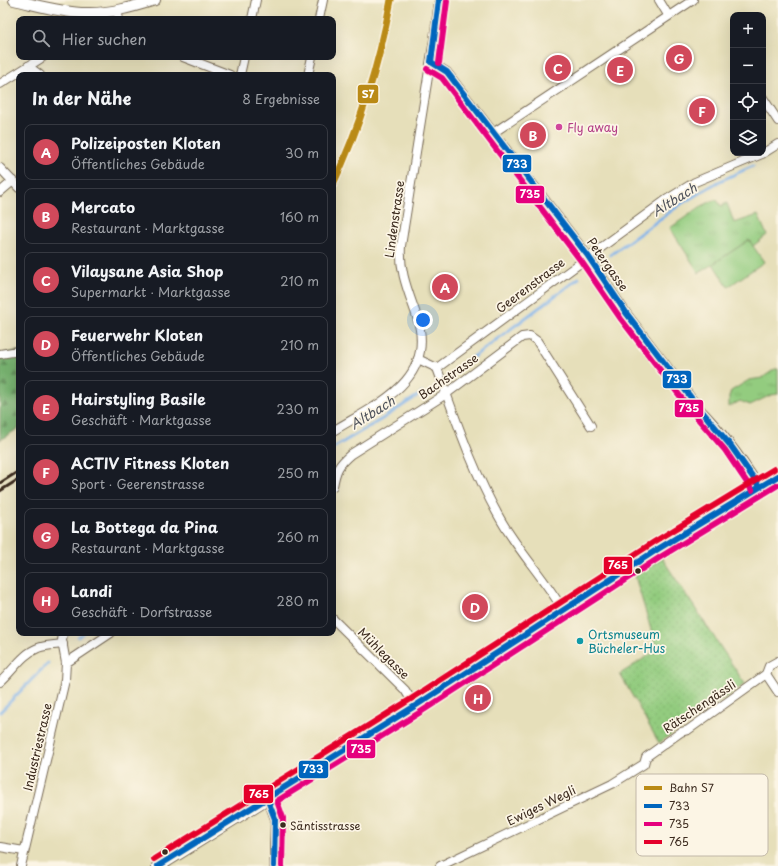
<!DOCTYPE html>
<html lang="de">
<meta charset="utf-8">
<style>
:root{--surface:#171b24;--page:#242831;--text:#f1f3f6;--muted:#9ea1a6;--line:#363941;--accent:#d1495b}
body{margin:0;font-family:"Playpen Sans",sans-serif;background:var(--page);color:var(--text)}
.controls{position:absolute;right:12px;top:12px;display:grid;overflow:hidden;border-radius:8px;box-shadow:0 4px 16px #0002}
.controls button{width:36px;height:36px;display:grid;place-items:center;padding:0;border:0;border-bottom:1px solid var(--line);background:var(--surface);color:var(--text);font:20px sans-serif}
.you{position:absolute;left:423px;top:320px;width:14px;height:14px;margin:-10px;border:3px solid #fff;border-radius:50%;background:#1a73e8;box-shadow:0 0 0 6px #1a73e833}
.badge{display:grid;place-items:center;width:26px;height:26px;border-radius:50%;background:var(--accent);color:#fff;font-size:13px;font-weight:700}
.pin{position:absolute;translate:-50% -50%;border:2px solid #fff;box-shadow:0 1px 4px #0006}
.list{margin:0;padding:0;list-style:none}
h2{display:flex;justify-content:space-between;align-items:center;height:52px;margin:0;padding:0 16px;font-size:17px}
h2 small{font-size:13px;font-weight:400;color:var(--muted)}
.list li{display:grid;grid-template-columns:26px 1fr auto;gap:12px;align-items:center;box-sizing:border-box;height:56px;margin:0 8px 8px;padding:0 8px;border:1px solid var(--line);border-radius:8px}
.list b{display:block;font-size:15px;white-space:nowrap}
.list p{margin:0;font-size:13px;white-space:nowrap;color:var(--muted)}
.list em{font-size:13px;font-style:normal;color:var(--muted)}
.icon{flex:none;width:22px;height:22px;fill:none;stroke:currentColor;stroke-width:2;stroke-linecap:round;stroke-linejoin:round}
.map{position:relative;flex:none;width:778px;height:866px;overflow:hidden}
.search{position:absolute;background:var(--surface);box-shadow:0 4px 16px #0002;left:16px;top:16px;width:320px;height:44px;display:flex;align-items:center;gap:10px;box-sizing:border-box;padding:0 14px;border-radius:8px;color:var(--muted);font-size:15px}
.panel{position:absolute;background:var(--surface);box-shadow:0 4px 16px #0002;left:16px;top:72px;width:320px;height:564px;border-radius:8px}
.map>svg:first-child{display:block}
</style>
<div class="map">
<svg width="778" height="866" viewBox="0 0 778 866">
<defs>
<pattern id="grass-dots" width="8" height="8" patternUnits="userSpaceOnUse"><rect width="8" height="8" fill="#93cc7f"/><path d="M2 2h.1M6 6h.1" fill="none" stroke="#80af6d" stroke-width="1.8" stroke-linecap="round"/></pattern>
<pattern id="forest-firs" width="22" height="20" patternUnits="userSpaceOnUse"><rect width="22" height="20" fill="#76b06e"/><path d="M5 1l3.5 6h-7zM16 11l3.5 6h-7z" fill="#628f5a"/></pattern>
<pattern id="park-tufts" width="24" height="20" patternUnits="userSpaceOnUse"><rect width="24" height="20" fill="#93cc7f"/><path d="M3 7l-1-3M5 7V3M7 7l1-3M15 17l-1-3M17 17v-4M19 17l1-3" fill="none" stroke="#80af6d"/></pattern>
</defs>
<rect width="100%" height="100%" fill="#fcf5e5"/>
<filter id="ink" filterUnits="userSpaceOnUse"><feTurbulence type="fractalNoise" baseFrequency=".025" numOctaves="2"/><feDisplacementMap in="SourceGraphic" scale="8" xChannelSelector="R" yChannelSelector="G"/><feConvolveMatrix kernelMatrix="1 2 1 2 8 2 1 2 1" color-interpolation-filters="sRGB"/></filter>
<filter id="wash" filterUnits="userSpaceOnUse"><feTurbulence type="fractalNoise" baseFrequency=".012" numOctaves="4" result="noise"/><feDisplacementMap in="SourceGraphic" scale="16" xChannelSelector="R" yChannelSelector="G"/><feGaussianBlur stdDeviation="0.9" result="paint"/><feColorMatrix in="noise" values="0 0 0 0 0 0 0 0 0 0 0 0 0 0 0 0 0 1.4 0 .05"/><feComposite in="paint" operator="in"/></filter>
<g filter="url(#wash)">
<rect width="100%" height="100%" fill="#e6dfba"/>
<path fill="url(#grass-dots)" stroke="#677b4e" d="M662,558L745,684L659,743L620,674L657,650L635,576Z"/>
<path fill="url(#forest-firs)" stroke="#586d46" d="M19,351V428L0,440V354Z"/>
<g fill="url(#park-tufts)" stroke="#677b4e">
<path d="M714,200H717L721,206L727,203L734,223L758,215L767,235L753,246L749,240L699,273L670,228L700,207Z"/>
<path d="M775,369H778V394L771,395L750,405L740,401L729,407V397L731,391L749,380L762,378Z"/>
</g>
<path fill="#93cc7f" stroke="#677b4e" d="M749,240L764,262L728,287L713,264Z"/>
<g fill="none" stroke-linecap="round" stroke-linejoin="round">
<g stroke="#7cb1ea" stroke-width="3">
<path d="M610,255L681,204L718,182L753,166"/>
<path d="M461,366L579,278"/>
<path d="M333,448L382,419L422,393"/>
<path d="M78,637L83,633"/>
<path d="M0,712L48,663"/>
</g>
</g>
</g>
<g filter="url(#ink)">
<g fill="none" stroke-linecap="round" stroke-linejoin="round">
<defs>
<g id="minor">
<path d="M659,0L668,15"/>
<path d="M117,10L119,19"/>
<path d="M252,19L256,0"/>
<path d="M319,19L323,0"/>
<path d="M183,57L230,75"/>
<path d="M431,62L447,72L588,256L627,314L699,408C722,431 742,459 759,486"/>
<path d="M28,66L40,75"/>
<path d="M240,75L244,57"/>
<path d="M308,75L312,57"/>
<path d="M0,84L43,57"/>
<path d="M763,98L778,121"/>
<path d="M493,133L693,0"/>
<path d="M0,168L19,188"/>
<path d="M0,192L13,181"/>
<path d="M0,354L19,351"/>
<path d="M418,359L437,368C456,420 474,474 502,522C520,553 545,579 563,610"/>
<path d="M437,368L666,200L695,182L762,154L778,144"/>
<path d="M333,431C377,404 437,381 417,317C409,293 399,272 401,246L434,39L439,0"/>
<path d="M333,486C336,470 338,465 351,454L446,394L522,337L530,336L537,341L591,426"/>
<path d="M333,619L405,690L415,706"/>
<path d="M66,663L111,633"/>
<path d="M766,674L778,692"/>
<path d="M0,682C13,671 22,654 38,648C45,645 55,645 63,644"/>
<path d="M267,798L275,819L274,848V866"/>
<path d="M0,847L24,851"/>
<path d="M21,866L65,680L66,663L62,641L63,633"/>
<path d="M440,866L612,784L644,764L646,757L681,732L688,730L766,674L769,666L778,661"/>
</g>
<path id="tertiary" d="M14,0C37,5 62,13 86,13C109,14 133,7 155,0"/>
<path id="secondary" d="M158,866L415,706L658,549L778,476"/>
</defs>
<use href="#minor" stroke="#776955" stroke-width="10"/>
<use href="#tertiary" stroke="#776955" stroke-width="12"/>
<use href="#secondary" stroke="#776955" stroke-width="14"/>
<use href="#minor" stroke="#fff" stroke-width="8"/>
<use href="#tertiary" stroke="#fff" stroke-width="10"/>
<use href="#secondary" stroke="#fff" stroke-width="12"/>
<g stroke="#3b2a1e" stroke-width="3">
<path d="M0,483L19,471"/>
<path d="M0,491L19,479"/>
</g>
<defs>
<g id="bus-1">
<path d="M431,62L447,72L588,256L627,314L699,408L731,446L759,486"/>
<path d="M431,62L439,0"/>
<path d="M267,798L275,819L274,866"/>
<path d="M158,866L415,706L658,549L778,476"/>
</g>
<g id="bus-2">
<path d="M439,63L447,1"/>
<path d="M427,69L442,78L581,261L621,319L693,413L725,450L752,490"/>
<path d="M282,866L283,818L277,801L419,713L662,556L778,485"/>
</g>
<path id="bus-3" d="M154,859L411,699L654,542L774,469"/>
</defs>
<use href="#bus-1" stroke="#fcf5e5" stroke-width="9"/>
<use href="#bus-2" stroke="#fcf5e5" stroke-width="9"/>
<use href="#bus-3" stroke="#fcf5e5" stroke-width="9"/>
<use href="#bus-1" stroke="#0065bd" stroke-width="6"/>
<use href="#bus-2" stroke="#e5007d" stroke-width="6"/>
<use href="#bus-3" stroke="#e4002b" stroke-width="6"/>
<defs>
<path id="rail-1" d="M333,184C361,125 379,64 391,0"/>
</defs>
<use href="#rail-1" stroke="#fcf5e5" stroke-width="10"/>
<use href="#rail-1" stroke="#ba8a15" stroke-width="7"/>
</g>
</g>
<circle fill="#d1479c" stroke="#fcf5e5" stroke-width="1.5" cx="559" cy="127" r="4"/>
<g fill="#3b2a1e" stroke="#fcf5e5" stroke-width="1.5">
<circle cx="638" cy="571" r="3.5"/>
<circle cx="283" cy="825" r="3.5"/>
<circle cx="165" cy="852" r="3.5"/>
</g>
<circle fill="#0f9aa8" stroke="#fcf5e5" stroke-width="1.5" cx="580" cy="641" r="4"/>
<g text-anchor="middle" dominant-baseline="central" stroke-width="3.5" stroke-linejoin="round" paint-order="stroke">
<g font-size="11" fill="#3b2a1e" stroke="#fcf5e5" text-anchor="start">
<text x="290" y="825">Säntisstrasse</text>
</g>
<g font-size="12" fill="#b23c85" stroke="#fcf5e5" text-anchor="start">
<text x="567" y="127">Fly away</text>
</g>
<g font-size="12" fill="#3b2a1e" stroke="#fcf5e5">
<text transform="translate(394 219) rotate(-82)">Lindenstrasse</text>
<text transform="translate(608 264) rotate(55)">Petergasse</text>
<text transform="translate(530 285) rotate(-37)">Geerenstrasse</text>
<text transform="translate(448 376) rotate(-35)">Bachstrasse</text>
<text transform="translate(384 653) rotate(45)">Mühlegasse</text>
<text transform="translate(699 706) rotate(-34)">Rätschengässli</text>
<text transform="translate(37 747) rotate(-77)">Industriestrasse</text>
<text transform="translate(541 805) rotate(-26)">Ewiges Wegli</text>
</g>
<g font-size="12" fill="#0d838f" stroke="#fcf5e5" text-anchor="start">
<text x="588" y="634">Ortsmuseum<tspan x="588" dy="14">Bücheler-Hus</tspan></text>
</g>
<g font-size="13" font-style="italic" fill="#4e525b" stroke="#fcf5e5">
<text transform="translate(674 199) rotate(-32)">Altbach</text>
<text transform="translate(372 412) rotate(-32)">Altbach</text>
</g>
</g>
<rect x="636" y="774" width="132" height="82" rx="6" fill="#fcf5e5" stroke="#c2b8a9" stroke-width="1"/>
<rect x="644" y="786" width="18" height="4" fill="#ba8a15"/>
<rect x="644" y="804" width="18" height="4" fill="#0065bd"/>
<rect x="644" y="822" width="18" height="4" fill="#e5007d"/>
<rect x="644" y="840" width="18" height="4" fill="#e4002b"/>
<g font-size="11" fill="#3b2a1e">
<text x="669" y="792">Bahn S7</text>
<text x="669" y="810">733</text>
<text x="669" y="828">735</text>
<text x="669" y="846">765</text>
</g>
<g stroke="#fcf5e5" stroke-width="1.5">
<rect x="357" y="84" width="22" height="20" rx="4" fill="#ba8a15"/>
<rect x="502" y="154" width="30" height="19" rx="4" fill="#0065bd"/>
<rect x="515" y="185" width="30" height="19" rx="4" fill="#e5007d"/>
<rect x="662" y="370" width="30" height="19" rx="4" fill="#0065bd"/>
<rect x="674" y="399" width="30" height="19" rx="4" fill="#e5007d"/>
<rect x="603" y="556" width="30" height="19" rx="4" fill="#e4002b"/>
<rect x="346" y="739" width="30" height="20" rx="4" fill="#e5007d"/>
<rect x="298" y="760" width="31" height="19" rx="4" fill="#0065bd"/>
<rect x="243" y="784" width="31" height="20" rx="4" fill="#e4002b"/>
</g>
<g font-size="11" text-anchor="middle" font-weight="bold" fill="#fff">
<text x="368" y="98">S7</text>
<text x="517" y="168">733</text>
<text x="530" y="198">735</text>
<text x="677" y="383">733</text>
<text x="689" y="412">735</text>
<text x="618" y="569">765</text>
<text x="361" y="753">735</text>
<text x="313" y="773">733</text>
<text x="259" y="798">765</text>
</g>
</svg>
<div class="controls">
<button>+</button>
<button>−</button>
<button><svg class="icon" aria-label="locate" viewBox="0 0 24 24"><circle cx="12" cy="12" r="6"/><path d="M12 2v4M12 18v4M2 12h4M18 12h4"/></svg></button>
<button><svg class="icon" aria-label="layers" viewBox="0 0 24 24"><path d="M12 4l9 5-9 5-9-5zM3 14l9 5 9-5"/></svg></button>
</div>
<div class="you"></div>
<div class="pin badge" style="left:445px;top:287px">A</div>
<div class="pin badge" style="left:533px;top:135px">B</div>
<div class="pin badge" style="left:558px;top:68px">C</div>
<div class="pin badge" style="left:475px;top:607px">D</div>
<div class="pin badge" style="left:620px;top:70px">E</div>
<div class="pin badge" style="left:702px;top:111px">F</div>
<div class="pin badge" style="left:679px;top:58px">G</div>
<div class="pin badge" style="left:478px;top:698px">H</div>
<div class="search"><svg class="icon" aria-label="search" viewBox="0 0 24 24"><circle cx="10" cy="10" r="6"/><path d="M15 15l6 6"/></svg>Hier suchen</div>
<section class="panel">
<h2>In der Nähe<small>8 Ergebnisse</small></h2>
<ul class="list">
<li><span class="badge">A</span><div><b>Polizeiposten Kloten</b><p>Öffentliches Gebäude</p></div><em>30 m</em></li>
<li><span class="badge">B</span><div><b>Mercato</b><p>Restaurant · Marktgasse</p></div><em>160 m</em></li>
<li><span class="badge">C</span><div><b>Vilaysane Asia Shop</b><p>Supermarkt · Marktgasse</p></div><em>210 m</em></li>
<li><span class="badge">D</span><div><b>Feuerwehr Kloten</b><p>Öffentliches Gebäude</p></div><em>210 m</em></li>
<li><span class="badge">E</span><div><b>Hairstyling Basile</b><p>Geschäft · Marktgasse</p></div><em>230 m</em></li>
<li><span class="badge">F</span><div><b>ACTIV Fitness Kloten</b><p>Sport · Geerenstrasse</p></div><em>250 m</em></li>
<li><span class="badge">G</span><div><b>La Bottega da Pina</b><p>Restaurant · Marktgasse</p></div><em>260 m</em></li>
<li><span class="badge">H</span><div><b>Landi</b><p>Geschäft · Dorfstrasse</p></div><em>280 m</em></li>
</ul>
</section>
</div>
